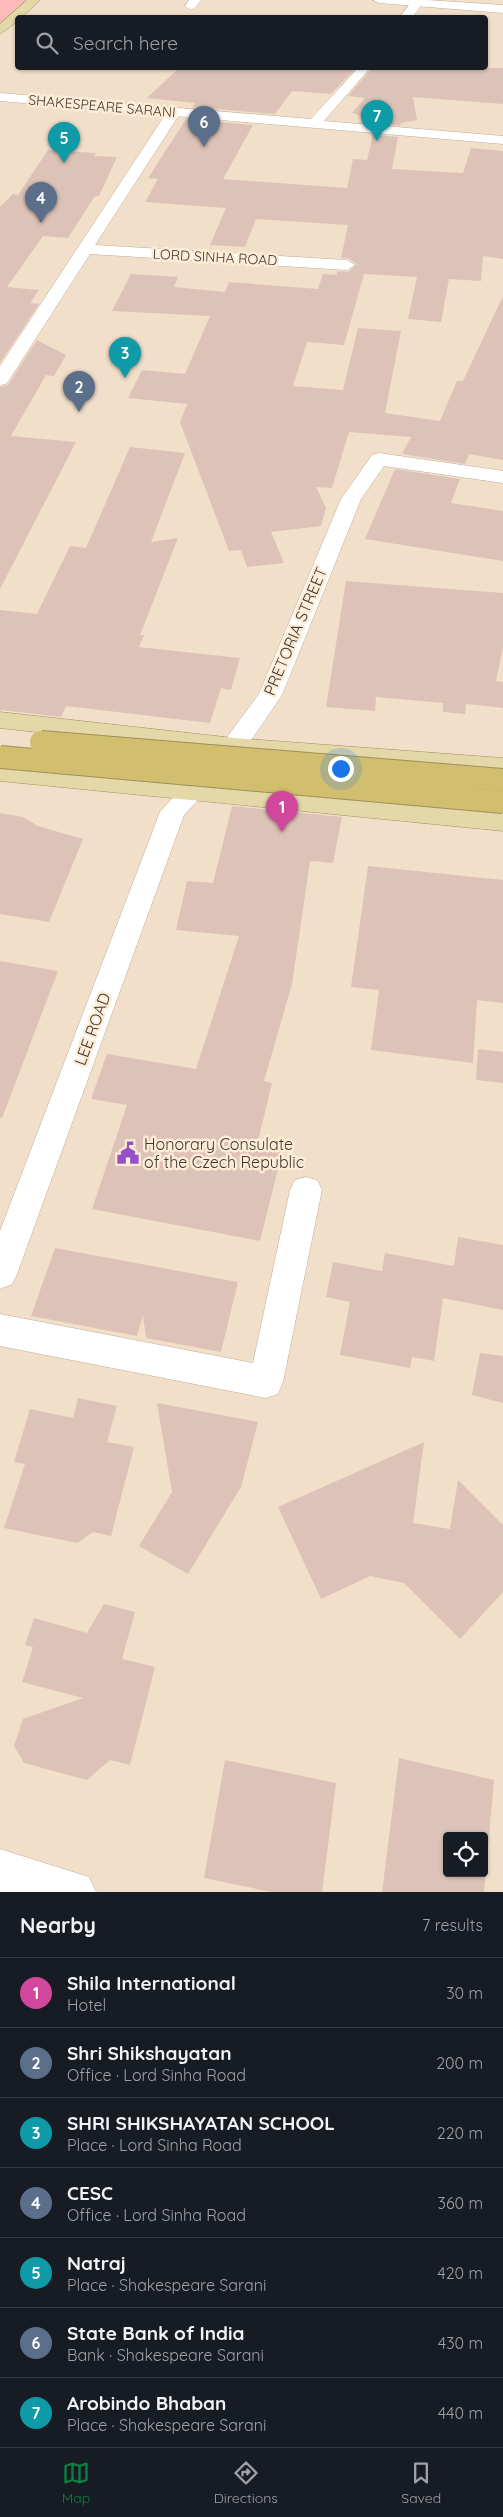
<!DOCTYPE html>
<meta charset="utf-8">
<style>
:root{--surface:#171b24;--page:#242831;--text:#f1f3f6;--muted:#9ea1a6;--line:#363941;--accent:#0b8043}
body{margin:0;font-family:Quicksand,sans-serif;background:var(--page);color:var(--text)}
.controls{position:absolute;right:15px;bottom:15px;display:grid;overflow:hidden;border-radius:5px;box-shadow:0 1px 4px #0004}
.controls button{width:45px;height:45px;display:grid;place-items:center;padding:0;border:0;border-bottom:1px solid var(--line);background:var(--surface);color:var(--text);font:25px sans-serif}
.you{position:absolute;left:340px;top:768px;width:18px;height:18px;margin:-12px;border:4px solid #fff;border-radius:50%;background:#1a73e8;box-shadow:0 0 0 8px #1a73e833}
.badge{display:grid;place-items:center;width:32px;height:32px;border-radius:50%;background:var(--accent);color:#fff;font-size:16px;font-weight:700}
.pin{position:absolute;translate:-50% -41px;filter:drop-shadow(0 1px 2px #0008)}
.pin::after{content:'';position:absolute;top:26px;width:18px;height:15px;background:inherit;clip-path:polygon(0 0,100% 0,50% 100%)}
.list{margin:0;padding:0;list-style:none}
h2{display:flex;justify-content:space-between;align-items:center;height:65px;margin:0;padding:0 20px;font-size:21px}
h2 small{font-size:16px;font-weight:400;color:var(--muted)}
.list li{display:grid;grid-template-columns:32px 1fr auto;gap:15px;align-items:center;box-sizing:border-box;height:70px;padding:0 20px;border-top:1px solid var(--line)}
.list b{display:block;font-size:19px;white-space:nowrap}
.list p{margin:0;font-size:16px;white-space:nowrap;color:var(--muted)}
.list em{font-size:16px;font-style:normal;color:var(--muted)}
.icon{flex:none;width:28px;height:28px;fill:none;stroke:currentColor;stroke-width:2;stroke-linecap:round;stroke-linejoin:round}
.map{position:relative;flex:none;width:503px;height:1892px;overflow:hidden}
.search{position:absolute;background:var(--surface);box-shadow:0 1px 4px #0004;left:15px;right:15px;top:15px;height:55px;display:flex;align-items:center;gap:12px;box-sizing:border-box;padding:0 18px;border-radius:5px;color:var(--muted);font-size:19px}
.sheet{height:555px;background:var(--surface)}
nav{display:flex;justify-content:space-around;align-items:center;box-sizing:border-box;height:70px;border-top:1px solid var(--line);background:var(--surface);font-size:14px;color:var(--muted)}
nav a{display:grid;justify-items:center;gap:2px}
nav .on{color:var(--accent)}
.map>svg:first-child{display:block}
</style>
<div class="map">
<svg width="503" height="1892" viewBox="0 0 503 1892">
<rect width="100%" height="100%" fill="#f1dfca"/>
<path fill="#fcbbb9" d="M0,0H29L0,28Z"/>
<g fill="#ddc3b7" fill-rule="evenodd">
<path d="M179,68H356L331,94L292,91L275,114L193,107L195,103L147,98Z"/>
<path d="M372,68H503V104L413,97L417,120L401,123L400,126L375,123L376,121L352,113L365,98L348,96Z"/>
<path d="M186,119L253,125L223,179L347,188L353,159L367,160L373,135L398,137L392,169L463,173L471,148L503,151V259L483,256L481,281L449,279L441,322L408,319L417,277L364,274L344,345L307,342L293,386L343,390L358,328L401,331L385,413L440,421L457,381H463L503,296V460L469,454L465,464L402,454L411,437L349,432L332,488L316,487L326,508L321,526L271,532L284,563L247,567L241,550L229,551L180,422L187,404L128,398L142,370L185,374L210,316L112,311L131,274L178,277L174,287L225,292L229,282L318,289L323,274L337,275V271L348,272L357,264L348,258H341L348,225L256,219L245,247L210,245L226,208L145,202L158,179L148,178Z"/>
<path d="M48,150L96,153L94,156L117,157L99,196H95L68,238L43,236L7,287L39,290L30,303L39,304L0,363V207L13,194L18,195Z"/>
<path d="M37,340L66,355L54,376L46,375L11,436L76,442L0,589V387L8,385Z"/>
<path d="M130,447L185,453L151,542L178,538L140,635H144L139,647L240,658L231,690L221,688L210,723L66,706L61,717L0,710V610L37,614L70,546L86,548Z"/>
<path d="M395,469L460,479L451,503L503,511V561L365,539Z"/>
<path d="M346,581L503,593V647L496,681L503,682V708L466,704L465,714L443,712V703L376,697L375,711L326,707Z"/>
<path d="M232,806L342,817L333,863L310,861L292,984L264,1081L272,1083L258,1141L284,1145L260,1241L92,1209L127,1105L91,1099L107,1054L196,1069L239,936L176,930L187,881L213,883Z"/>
<path d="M0,813L23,817L38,826L83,839L49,922L0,914Z"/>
<path d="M368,866L503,880V1003L477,1000L473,1063L371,1050L379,990L351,987Z"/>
<path d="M0,961L58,971L2,1118L0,1117Z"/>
<path d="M478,1049L503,1052V1083L476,1080Z"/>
<path d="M458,1237L503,1245V1310L443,1298L434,1361L412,1357L410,1368L340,1355L350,1302L326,1297L333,1262L382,1271L385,1253L454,1266Z"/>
<path d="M55,1248L238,1282L221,1352L146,1338L143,1315L137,1336L31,1316Z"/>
<path d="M480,1353L503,1356V1403L472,1395Z"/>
<path d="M78,1398L117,1406L107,1442L134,1447L111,1536L93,1532L77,1543L4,1528L25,1464L14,1462L30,1409L73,1418Z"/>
<path d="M157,1403L258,1422L241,1487L188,1574L139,1546L172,1492Z"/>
<path d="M424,1442L413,1523L450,1529L458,1480L503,1525V1592L460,1639L404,1583L370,1576L321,1599L278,1507Z"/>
<path d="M104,1604L135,1612L122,1659L155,1667L130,1765L110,1760L87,1780L24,1763L14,1746L23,1719L83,1698L22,1682L33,1647L25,1645L34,1618L87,1633Z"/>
<path d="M399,1758L494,1780L484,1892H382ZM447,1836H484V1873H447Z"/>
<path d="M225,1760L336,1783L322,1892H271L204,1878Z"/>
</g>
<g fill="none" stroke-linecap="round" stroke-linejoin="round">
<defs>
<g id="street">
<path d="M189,0H201L195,8L191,10L185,6Z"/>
<path d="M373,0H427L503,5V13L379,3Z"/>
<path d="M174,108L181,112L95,245L347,260L355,265L347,270L90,254L9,380L6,384L0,385V366L167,112Z"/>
<path d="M379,453L503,471V483L384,466L361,499L282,695L243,752L184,815L17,1274L12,1284L0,1289V1231L160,812L225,740L259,694L341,499L372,455Z"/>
<path d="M306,1177L317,1180L322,1190L283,1382L278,1394L266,1398L0,1346V1314L253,1363L290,1190L295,1180Z"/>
<path d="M0,1849L89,1877L96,1892H0Z"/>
</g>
<g id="secondary">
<path d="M413,0H425L412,18H399Z"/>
<path d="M358,68H370L324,121L503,136V144L0,101V93L311,119Z"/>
</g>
<g id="primary">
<path d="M27,0H40L21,18H18V21L0,34V24Z"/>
<path d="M0,712L234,738L503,758V774L234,754L0,728Z"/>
<path d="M0,765L503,813V831L0,781Z"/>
</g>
</defs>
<use href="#street" stroke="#bfae9a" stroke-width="1"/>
<use href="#secondary" stroke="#bfae9a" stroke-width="1"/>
<use href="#primary" stroke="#9f8f59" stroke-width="1"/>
<use href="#street" fill="#fff" fill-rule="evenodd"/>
<use href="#secondary" fill="#fff" fill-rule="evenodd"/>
<use href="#primary" fill="#e4d8a9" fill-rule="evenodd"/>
<defs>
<g id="highway-bridge">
<path d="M41,742L503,780"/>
<path d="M0,757L503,802"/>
</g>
</defs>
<use href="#highway-bridge" stroke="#9f8f59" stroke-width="24" stroke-linecap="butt"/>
<use href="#highway-bridge" stroke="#d2be6f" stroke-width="22"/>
</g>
<defs>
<symbol id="civic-bare" viewBox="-9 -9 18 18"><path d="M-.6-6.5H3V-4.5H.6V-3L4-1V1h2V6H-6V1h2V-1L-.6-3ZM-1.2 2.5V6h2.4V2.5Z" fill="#9552c7" stroke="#feecd7" stroke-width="2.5" paint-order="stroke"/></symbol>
</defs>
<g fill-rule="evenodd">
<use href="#civic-bare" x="112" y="1137" width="32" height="32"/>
</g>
<g text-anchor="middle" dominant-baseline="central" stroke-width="5" stroke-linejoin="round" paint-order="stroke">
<g font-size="14" fill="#403931" stroke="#feecd7">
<text transform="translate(102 106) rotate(5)">SHAKESPEARE SARANI</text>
<text transform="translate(215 257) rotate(3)">LORD SINHA ROAD</text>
</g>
<g font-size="16" fill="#403931" stroke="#feecd7">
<text transform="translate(295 631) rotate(-67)">PRETORIA STREET</text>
<text transform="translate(92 1029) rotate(-70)">LEE ROAD</text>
</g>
<g font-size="16" fill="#403931" stroke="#feecd7" text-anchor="start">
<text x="144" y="1144">Honorary Consulate<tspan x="144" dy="18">of the Czech Republic</tspan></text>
</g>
</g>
</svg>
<div class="controls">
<button><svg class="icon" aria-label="locate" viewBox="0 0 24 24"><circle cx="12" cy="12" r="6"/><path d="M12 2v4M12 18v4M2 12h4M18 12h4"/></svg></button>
</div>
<div class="you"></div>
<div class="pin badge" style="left:282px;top:832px;background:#d1479c">1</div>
<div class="pin badge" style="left:79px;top:412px;background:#5c6f8a">2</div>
<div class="pin badge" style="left:125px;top:378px;background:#0f9aa8">3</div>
<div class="pin badge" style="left:41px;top:223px;background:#5c6f8a">4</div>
<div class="pin badge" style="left:64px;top:163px;background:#0f9aa8">5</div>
<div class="pin badge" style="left:204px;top:147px;background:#5c6f8a">6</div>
<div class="pin badge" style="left:377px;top:141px;background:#0f9aa8">7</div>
<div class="search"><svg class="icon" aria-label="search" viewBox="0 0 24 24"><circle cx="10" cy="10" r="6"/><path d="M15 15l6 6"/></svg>Search here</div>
</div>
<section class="sheet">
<h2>Nearby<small>7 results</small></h2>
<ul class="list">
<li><span class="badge" style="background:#d1479c">1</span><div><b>Shila International</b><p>Hotel</p></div><em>30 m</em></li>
<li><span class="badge" style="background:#5c6f8a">2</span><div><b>Shri Shikshayatan</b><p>Office · Lord Sinha Road</p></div><em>200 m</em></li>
<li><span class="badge" style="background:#0f9aa8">3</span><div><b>SHRI SHIKSHAYATAN SCHOOL</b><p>Place · Lord Sinha Road</p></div><em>220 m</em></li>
<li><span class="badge" style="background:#5c6f8a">4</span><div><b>CESC</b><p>Office · Lord Sinha Road</p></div><em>360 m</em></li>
<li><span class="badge" style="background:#0f9aa8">5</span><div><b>Natraj</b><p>Place · Shakespeare Sarani</p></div><em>420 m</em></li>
<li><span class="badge" style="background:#5c6f8a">6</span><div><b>State Bank of India</b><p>Bank · Shakespeare Sarani</p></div><em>430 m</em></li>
<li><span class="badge" style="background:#0f9aa8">7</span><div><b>Arobindo Bhaban</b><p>Place · Shakespeare Sarani</p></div><em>440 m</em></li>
</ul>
</section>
<nav>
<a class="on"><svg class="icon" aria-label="map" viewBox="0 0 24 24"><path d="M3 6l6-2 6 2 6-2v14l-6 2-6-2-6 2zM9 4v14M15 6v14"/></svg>Map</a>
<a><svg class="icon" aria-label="directions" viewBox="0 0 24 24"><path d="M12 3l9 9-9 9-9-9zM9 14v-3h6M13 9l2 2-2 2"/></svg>Directions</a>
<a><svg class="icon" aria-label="saved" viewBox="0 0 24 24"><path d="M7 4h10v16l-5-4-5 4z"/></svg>Saved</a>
</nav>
